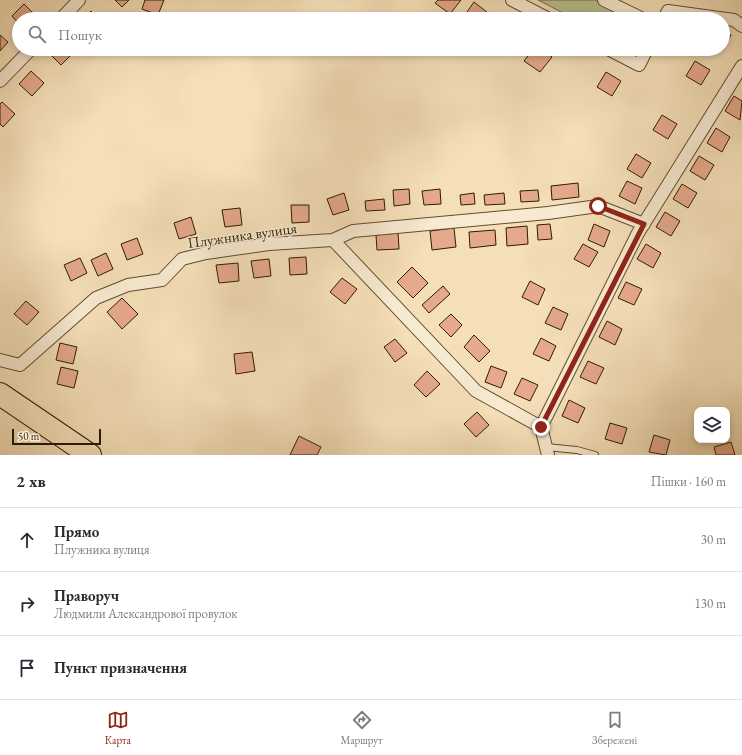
<!DOCTYPE html>
<html lang="uk">
<meta charset="utf-8">
<style>
:root{--surface:#fff;--page:#f2f2f3;--text:#2b2b33;--muted:#7c7c81;--line:#e1e1e2;--accent:#8f2418}
body{margin:0;font-family:"EB Garamond",serif;background:var(--page);color:var(--text)}
.controls{position:absolute;right:12px;bottom:12px;display:grid;overflow:hidden;border-radius:8px;box-shadow:0 2px 6px #0003}
.controls button{width:36px;height:36px;display:grid;place-items:center;padding:0;border:0;border-bottom:1px solid var(--line);background:var(--surface);color:var(--text);font:20px sans-serif}
.scale{position:absolute;left:12px;bottom:10px;width:89px;box-sizing:border-box;padding-left:4px;border:2px solid #2d1d04;border-top:0;font-size:11px;line-height:14px;white-space:nowrap;color:#2d1d04;-webkit-text-stroke:3px #f8ead1;paint-order:stroke}
.stop{position:absolute;width:12px;height:12px;margin:-9px;border:3px solid #8f2418;border-radius:50%;background:#fff}
.stop.end{background:#8f2418;border-color:#fff;box-shadow:0 1px 4px #0008}
.list{margin:0;padding:0;list-style:none}
h2{display:flex;justify-content:space-between;align-items:center;height:52px;margin:0;padding:0 16px;font-size:17px}
h2 small{font-size:13px;font-weight:400;color:var(--muted)}
.list li{display:grid;grid-template-columns:26px 1fr auto;gap:12px;align-items:center;box-sizing:border-box;height:64px;padding:0 16px;border-top:1px solid var(--line)}
.list b{display:block;font-size:15px;white-space:nowrap}
.list p{margin:0;font-size:13px;white-space:nowrap;color:var(--muted)}
.list em{font-size:13px;font-style:normal;color:var(--muted)}
.icon{flex:none;width:22px;height:22px;fill:none;stroke:currentColor;stroke-width:2;stroke-linecap:round;stroke-linejoin:round}
.map{position:relative;flex:none;width:742px;height:455px;overflow:hidden}
.search{position:absolute;background:var(--surface);box-shadow:0 2px 6px #0003;left:12px;right:12px;top:12px;height:44px;display:flex;align-items:center;gap:10px;box-sizing:border-box;padding:0 14px;border-radius:22px;color:var(--muted);font-size:15px}
.sheet{height:244px;background:var(--surface)}
nav{display:flex;justify-content:space-around;align-items:center;box-sizing:border-box;height:56px;border-top:1px solid var(--line);background:var(--surface);font-size:11px;color:var(--muted)}
nav a{display:grid;justify-items:center;gap:2px}
nav .on{color:var(--accent)}
.map>svg:first-child{display:block}
</style>
<div class="map">
<svg width="742" height="455" viewBox="0 0 742 455">
<rect width="100%" height="100%" fill="#f5dfb8"/>
<filter id="stains"><feTurbulence type="fractalNoise" baseFrequency=".005" numOctaves="4"/><feColorMatrix values="0 0 0 0 .2 0 0 0 0 .09 0 0 0 0 .02 0 0 0 .5 -.17"/></filter>
<radialGradient id="worn" r=".72"><stop offset=".6" stop-color="#630" stop-opacity="0"/><stop offset="1" stop-color="#630" stop-opacity=".3"/></radialGradient>
<path fill="#b8c292" stroke="#72704b" d="M538,0H595L624,19H575Z"/>
<g fill="#e6a98b" stroke="#2d1d04">
<path d="M115,0H129L122,7Z"/>
<path d="M145,0H164L158,15L142,9Z"/>
<path d="M438,0H461L450,14L435,3Z"/>
<path d="M474,2L488,13L484,19H462Z"/>
<path d="M24,4L36,16L33,19H19V24L12,16Z"/>
<path d="M91,11L98,19H83Z"/>
<path d="M723,31L731,35L723,50L720,49H723Z"/>
<path d="M0,35L8,42L0,51Z"/>
<path d="M53,49H69L73,53L61,65L49,53Z"/>
<path d="M533,49H542L552,57L540,72L524,61Z"/>
<path d="M695,61L710,70L701,85L686,76Z"/>
<path d="M31,71L44,83L32,96L19,84Z"/>
<path d="M606,72L621,81L612,96L597,87Z"/>
<path d="M734,96L742,101L740,120L725,111Z"/>
<path d="M2,102L15,114L3,127L0,124V104Z"/>
<path d="M662,115L677,124L668,139L653,130Z"/>
<path d="M716,128L730,137L722,152L707,143Z"/>
<path d="M636,154L651,163L642,178L627,169Z"/>
<path d="M699,156L714,165L705,180L690,171Z"/>
<path d="M627,181L642,188L635,204L619,196Z"/>
<path d="M578,183L579,197L552,200L551,186Z"/>
<path d="M682,184L697,193L688,208L673,199Z"/>
<path d="M409,189L410,204L394,206L393,190Z"/>
<path d="M440,189L441,204L424,205L422,191Z"/>
<path d="M538,190L539,201L521,202L520,191Z"/>
<path d="M344,193L349,210L333,215L327,199Z"/>
<path d="M474,193L475,204L461,205L460,195Z"/>
<path d="M504,193L505,204L485,205L484,195Z"/>
<path d="M384,199L385,210L366,211L365,201Z"/>
<path d="M291,205H309V222L292,223Z"/>
<path d="M240,208L242,225L225,227L222,210Z"/>
<path d="M665,212L680,221L671,236L656,227Z"/>
<path d="M191,217L196,234L179,239L174,223Z"/>
<path d="M550,224L552,239L538,240L537,225Z"/>
<path d="M594,224L610,231L604,247L588,240Z"/>
<path d="M527,226L528,244L507,246L506,228Z"/>
<path d="M454,228L456,247L432,250L430,231Z"/>
<path d="M495,230L496,245L470,248L469,232Z"/>
<path d="M398,233L399,249L377,250L376,235Z"/>
<path d="M137,238L143,254L127,260L121,244Z"/>
<path d="M583,244L598,252L589,267L574,259Z"/>
<path d="M646,244L661,253L653,268L637,259Z"/>
<path d="M106,253L113,269L98,276L91,260Z"/>
<path d="M306,257L307,274L290,275L289,258Z"/>
<path d="M80,258L87,273L71,281L64,265Z"/>
<path d="M269,259L271,276L254,278L251,261Z"/>
<path d="M238,263L239,281L219,283L216,265Z"/>
<path d="M412,267L428,283L413,298L397,282Z"/>
<path d="M342,278L357,289L345,304L330,292Z"/>
<path d="M530,281L545,289L538,305L522,297Z"/>
<path d="M626,282L642,289L634,305L618,298Z"/>
<path d="M443,286L450,294L429,313L422,305Z"/>
<path d="M122,298L138,314L122,329L107,312Z"/>
<path d="M26,301L39,312L27,325L14,314Z"/>
<path d="M553,307L568,314L561,330L545,323Z"/>
<path d="M451,314L462,325L451,337L439,325Z"/>
<path d="M607,321L622,329L615,345L599,337Z"/>
<path d="M474,335L490,351L479,362L464,347Z"/>
<path d="M541,338L556,346L549,361L533,354Z"/>
<path d="M395,339L407,353L395,362L384,347Z"/>
<path d="M60,343L77,347L73,364L56,360Z"/>
<path d="M252,352L255,371L236,374L234,354Z"/>
<path d="M588,361L604,368L596,384L580,377Z"/>
<path d="M491,366L507,372L501,388L485,382Z"/>
<path d="M61,367L78,371L74,388L57,384Z"/>
<path d="M427,371L440,384L426,397L414,385Z"/>
<path d="M522,378L538,385L530,401L514,394Z"/>
<path d="M569,400L585,408L578,423L562,416Z"/>
<path d="M477,412L489,425L476,437L464,424Z"/>
<path d="M610,423L627,428L622,444L605,439Z"/>
<path d="M654,435L670,440L666,455L649,452Z"/>
<path d="M299,436L321,447L317,455H290Z"/>
<path d="M731,442L735,455H716L714,447Z"/>
</g>
<g fill="none" stroke-linecap="round" stroke-linejoin="round">
<defs>
<path id="lane" d="M546,447L577,450L595,455"/>
<g id="street">
<path d="M512,0L549,19"/>
<path d="M604,0L643,19"/>
<path d="M61,19L79,0"/>
<path d="M664,19L668,11L734,20L742,26"/>
<path d="M608,49L639,65L647,49"/>
<path d="M0,81L31,49"/>
<path d="M333,240L476,391L541,427"/>
<path d="M0,360L20,365L96,298L128,285L162,280L182,259L206,253L269,244L333,240L353,231L548,213L598,206L644,224"/>
<path d="M548,455L541,427L638,233L742,66"/>
</g>
<path id="highway" d="M0,394L90,455"/>
</defs>
<use href="#lane" stroke="#5f4e31" stroke-width="8"/>
<use href="#street" stroke="#5f4e31" stroke-width="14"/>
<use href="#highway" stroke="#2d1d04" stroke-width="24"/>
<use href="#lane" stroke="#f8ead1" stroke-width="6"/>
<use href="#street" stroke="#f8ead1" stroke-width="12"/>
<use href="#highway" stroke="#f5dfb8" stroke-width="22"/>
</g>
<g fill="none" stroke-linecap="round" stroke-linejoin="round">
<path stroke="#8f2418" stroke-width="5" d="M541,427L644,224L598,206"/>
</g>
<g text-anchor="middle" dominant-baseline="central" stroke-width="3" stroke-linejoin="round" paint-order="stroke">
<g font-size="15" fill="#2d1d04" stroke="#f8ead1">
<text transform="translate(242 235) rotate(-8)">Плужника вулиця</text>
</g>
</g>
<rect width="100%" height="100%" filter="url(#stains)"/>
<rect width="100%" height="100%" fill="url(#worn)"/>
</svg>
<div class="controls">
<button><svg class="icon" aria-label="layers" viewBox="0 0 24 24"><path d="M12 4l9 5-9 5-9-5zM3 14l9 5 9-5"/></svg></button>
</div>
<div class="scale">50 m</div>
<div class="stop" style="left:598px;top:206px"></div>
<div class="stop end" style="left:541px;top:427px"></div>
<div class="search"><svg class="icon" aria-label="search" viewBox="0 0 24 24"><circle cx="10" cy="10" r="6"/><path d="M15 15l6 6"/></svg>Пошук</div>
</div>
<section class="sheet">
<h2>2 хв<small>Пішки · 160 m</small></h2>
<ul class="list">
<li><svg class="icon" aria-label="ahead" viewBox="0 0 24 24"><path d="M12 20V5M6 11l6-6 6 6"/></svg><div><b>Прямо</b><p>Плужника вулиця</p></div><em>30 m</em></li>
<li><svg class="icon" aria-label="right" viewBox="0 0 24 24"><path d="M7 20v-9h11M14 6l5 5-5 5"/></svg><div><b>Праворуч</b><p>Людмили Александрової провулок</p></div><em>130 m</em></li>
<li><svg class="icon" aria-label="arrive" viewBox="0 0 24 24"><path d="M6 21V4h12l-3 4 3 4H6"/></svg><div><b>Пункт призначення</b></div></li>
</ul>
</section>
<nav>
<a class="on"><svg class="icon" aria-label="map" viewBox="0 0 24 24"><path d="M3 6l6-2 6 2 6-2v14l-6 2-6-2-6 2zM9 4v14M15 6v14"/></svg>Карта</a>
<a><svg class="icon" aria-label="directions" viewBox="0 0 24 24"><path d="M12 3l9 9-9 9-9-9zM9 14v-3h6M13 9l2 2-2 2"/></svg>Маршрут</a>
<a><svg class="icon" aria-label="saved" viewBox="0 0 24 24"><path d="M7 4h10v16l-5-4-5 4z"/></svg>Збережені</a>
</nav>
